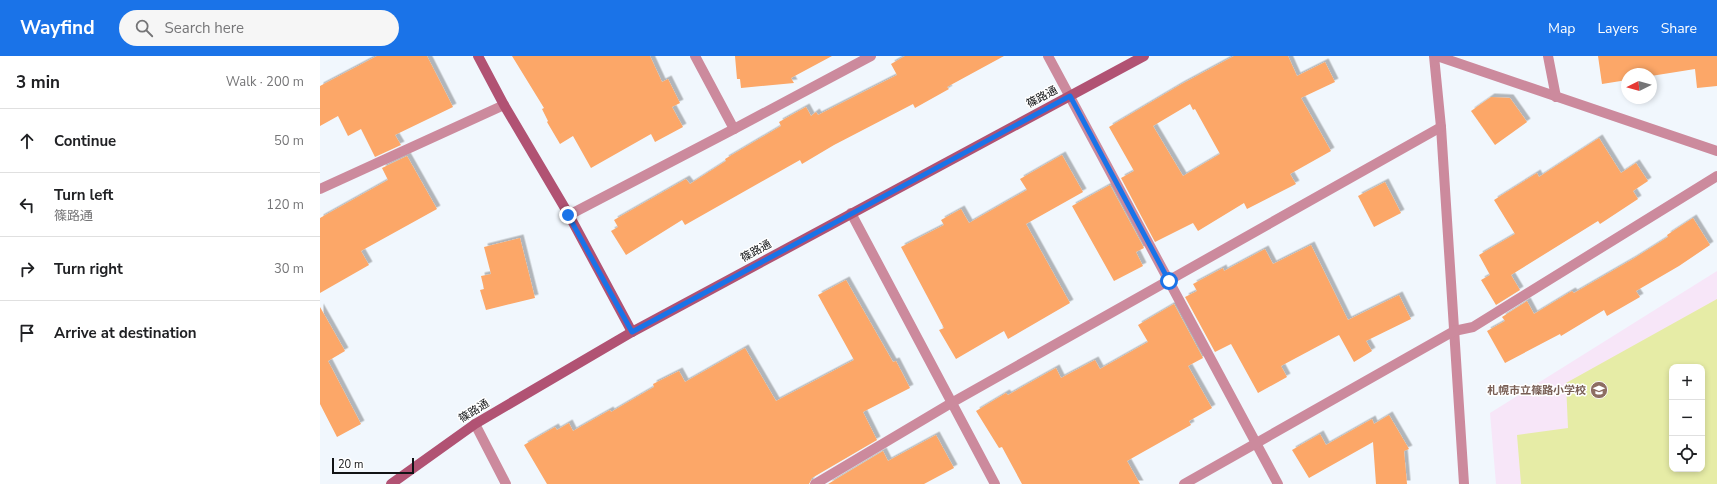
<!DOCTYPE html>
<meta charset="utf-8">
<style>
:root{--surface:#fff;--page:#f6f6f6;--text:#202124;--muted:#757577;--line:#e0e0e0;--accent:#1a73e8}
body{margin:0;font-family:"Nunito Sans","Noto Sans JP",sans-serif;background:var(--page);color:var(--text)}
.controls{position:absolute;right:12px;bottom:12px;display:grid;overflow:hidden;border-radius:8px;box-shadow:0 2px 6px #0003}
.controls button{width:36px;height:36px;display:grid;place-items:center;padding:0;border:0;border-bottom:1px solid var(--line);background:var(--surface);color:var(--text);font:20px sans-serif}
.compass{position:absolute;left:1301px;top:12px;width:36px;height:36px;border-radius:50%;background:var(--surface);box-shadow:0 2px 6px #0003;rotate:265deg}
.scale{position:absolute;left:12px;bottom:10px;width:82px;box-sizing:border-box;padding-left:4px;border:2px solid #111315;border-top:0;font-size:11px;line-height:14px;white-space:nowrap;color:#111315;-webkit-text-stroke:3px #fff;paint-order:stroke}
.stop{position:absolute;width:12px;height:12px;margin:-9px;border:3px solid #1a73e8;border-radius:50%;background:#fff}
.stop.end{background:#1a73e8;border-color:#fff;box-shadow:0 1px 4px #0008}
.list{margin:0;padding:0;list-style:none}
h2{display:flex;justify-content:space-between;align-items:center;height:52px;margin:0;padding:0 16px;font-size:17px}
h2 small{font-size:13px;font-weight:400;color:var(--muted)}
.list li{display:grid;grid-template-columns:26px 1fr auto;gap:12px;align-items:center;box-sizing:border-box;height:64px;padding:0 16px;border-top:1px solid var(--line)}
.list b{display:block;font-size:15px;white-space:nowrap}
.list p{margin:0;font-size:13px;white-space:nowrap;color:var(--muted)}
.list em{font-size:13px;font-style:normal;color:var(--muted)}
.icon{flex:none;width:22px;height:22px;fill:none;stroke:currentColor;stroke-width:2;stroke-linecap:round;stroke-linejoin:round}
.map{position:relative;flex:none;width:1397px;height:428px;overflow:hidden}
header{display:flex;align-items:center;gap:24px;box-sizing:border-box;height:56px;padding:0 20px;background:var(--accent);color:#fff}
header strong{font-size:19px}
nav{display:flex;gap:22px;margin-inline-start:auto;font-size:14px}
.search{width:280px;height:36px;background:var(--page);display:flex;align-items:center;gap:10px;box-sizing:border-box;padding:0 14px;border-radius:22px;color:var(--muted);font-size:15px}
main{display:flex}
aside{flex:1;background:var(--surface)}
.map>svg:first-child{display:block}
</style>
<header>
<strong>Wayfind</strong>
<div class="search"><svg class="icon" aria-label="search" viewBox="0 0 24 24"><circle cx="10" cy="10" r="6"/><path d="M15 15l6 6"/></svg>Search here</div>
<nav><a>Map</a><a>Layers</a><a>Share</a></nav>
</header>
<main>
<aside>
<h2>3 min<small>Walk · 200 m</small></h2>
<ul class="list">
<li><svg class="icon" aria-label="ahead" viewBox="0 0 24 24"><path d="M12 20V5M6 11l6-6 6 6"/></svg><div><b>Continue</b></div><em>50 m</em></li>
<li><svg class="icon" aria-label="left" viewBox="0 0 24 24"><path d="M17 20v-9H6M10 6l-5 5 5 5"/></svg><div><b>Turn left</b><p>篠路通</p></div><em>120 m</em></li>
<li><svg class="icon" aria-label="right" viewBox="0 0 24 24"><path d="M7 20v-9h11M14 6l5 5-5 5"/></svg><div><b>Turn right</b></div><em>30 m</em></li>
<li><svg class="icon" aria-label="arrive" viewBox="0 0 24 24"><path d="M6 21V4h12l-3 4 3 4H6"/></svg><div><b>Arrive at destination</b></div></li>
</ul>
</aside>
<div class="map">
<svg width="1397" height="428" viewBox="0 0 1397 428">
<defs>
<filter id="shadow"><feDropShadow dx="3.5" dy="-3.5" stdDeviation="0" flood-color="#0004"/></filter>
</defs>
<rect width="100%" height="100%" fill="#f1f7fd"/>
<path fill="#f7e6f8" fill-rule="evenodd" d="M1397,215V428H1176L1170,357ZM1352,311H1382V413H1352Z"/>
<path fill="#e6eca6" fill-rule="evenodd" d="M1397,243V428H1201L1197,379L1248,372L1246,327ZM1352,311H1382V413H1352Z"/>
<g fill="#fca767" fill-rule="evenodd" filter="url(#shadow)">
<path d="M57,0H107L133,51L75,79L81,89L55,101L41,73L28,80L18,60L0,70V30Z"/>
<path d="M192,0H330L342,26L348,23L360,47L352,51L363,71L335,86L331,78L271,112L253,80L240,88L227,66L228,65L222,53L224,52Z"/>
<path d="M415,0H512L471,22L474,27L421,32L420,23H417Z"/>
<path d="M585,0H684L627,31L629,33L595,52L593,48L514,89L482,108L480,104L365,169L362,164L306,199L291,175L298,171L294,164L366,123L370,128L406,105L405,103L461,70L459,66L486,51L491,60L496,56L498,59L577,19L571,8Z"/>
<path d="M914,0H968L977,20L1005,6L1015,26L981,42L1011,95L970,118L976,128L927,153L924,147L878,175L873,167L835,186L801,122L814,115L789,71L860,29ZM870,48L873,54L875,53L900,98L863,120L833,70Z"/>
<path d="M1278,0H1397V30L1377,32L1375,13L1331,20V18H1307V24L1282,28Z"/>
<path d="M1171,41L1190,42L1207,66L1175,89L1151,55Z"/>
<path d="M1279,82L1301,117L1316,107L1328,125L1313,135L1318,143L1280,168L1278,165L1191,219L1200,234L1176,249L1161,224L1170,219L1159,199L1195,178L1174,144L1217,117L1219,121Z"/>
<path d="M742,99L763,136L706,168L750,247L688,283L684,275L636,303L619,274L624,272L581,191L624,169L621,164L641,153L649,167L707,134L700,123Z"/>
<path d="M87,100L117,153L41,195L49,209L0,237V162L68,124L62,112Z"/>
<path d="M1065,126L1081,157L1054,171L1038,140Z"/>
<path d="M790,129L824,192L816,196L823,210L794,225L752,150Z"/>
<path d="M1373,162L1390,189L1359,210L1316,235L1320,241L1287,260L1284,254L1241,280L1240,278L1185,307L1167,275L1185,265L1182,261L1207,245L1214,258L1252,235L1254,237L1313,203L1348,181L1347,179Z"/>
<path d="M200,182L215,242L166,254L160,234L164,233L161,220L171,218L164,191Z"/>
<path d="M991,189L1028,264L1079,239L1091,263L1046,285L1052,295L1034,306L1019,279L961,310L967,321L938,337L911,288L895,296L865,241L877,235L873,228L903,212L904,215L945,193L953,208Z"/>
<path d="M526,224L573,306L576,305L590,332L543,356L557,384L492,422L489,428H227L204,389L235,371L237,374L249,367L253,375L290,354L291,356L334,331L333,328L359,315L365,326L425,292L456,345L534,304L498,239Z"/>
<path d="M854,248L883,302L868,310L892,352L869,365L871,369L807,405L820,428H702L682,391L679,392L656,355L686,337L688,339L736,312L741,322L775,304L780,313L828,286L818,269Z"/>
<path d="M0,251L25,295L8,305L41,368L17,381L0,348Z"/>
<path d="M1069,359L1089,393L1084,395L1087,428H1056L1053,386L989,422L972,394L1000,378L1006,389L1052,363L1054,368Z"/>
<path d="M616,379L634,412L604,428H508L563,395L568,405Z"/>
</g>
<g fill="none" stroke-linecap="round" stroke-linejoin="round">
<g stroke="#cc8a9d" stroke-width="10">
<path d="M375,0L414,73"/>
<path d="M728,0L958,428"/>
<path d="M1114,0L1121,71L1144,428"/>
<path d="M1117,0L1397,95"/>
<path d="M1228,0L1236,41"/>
<path d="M0,133L184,49"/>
<path d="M531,157L675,428"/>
<path d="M249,159L414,73L551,0"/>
<path d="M155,368L186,428"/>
<path d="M495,428L633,346L1121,71"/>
<path d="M864,428L1134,275L1153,271L1397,120"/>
</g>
<g stroke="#b15273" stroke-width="10">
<path d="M158,0L184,49L249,159L312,276"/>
<path d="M71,428L155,368L312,276L824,0"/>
</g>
</g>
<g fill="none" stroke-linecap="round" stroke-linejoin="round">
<path stroke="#1a73e8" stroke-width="5" d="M248,159L312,276L750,40L849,225"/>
</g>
<defs>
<symbol id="school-disc" viewBox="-11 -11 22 22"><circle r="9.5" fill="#8d6e63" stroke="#fff"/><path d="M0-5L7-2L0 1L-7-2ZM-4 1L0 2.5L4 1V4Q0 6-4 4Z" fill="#fff"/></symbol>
</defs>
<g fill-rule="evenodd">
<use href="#school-disc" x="1269" y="324" width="20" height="20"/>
</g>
<g text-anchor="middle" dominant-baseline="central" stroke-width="3" stroke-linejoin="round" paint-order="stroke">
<g font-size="11" fill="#111315" stroke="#fff">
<text transform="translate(722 41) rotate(-28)">篠路通</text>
<text transform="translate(436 195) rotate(-29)">篠路通</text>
<text transform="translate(154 355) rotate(-32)">篠路通</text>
</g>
<g font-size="11" font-weight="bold" fill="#785e54" stroke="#fff" text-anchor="end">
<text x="1266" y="334">札幌市立篠路小学校</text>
</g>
</g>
</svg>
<div class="controls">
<button>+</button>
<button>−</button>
<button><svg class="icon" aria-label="locate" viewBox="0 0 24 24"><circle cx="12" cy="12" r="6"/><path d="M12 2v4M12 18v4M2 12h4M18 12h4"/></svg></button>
</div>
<svg class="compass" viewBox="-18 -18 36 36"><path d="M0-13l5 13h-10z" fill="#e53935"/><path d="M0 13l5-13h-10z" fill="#757577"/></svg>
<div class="scale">20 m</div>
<div class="stop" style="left:849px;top:225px"></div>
<div class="stop end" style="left:248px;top:159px"></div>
</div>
</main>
